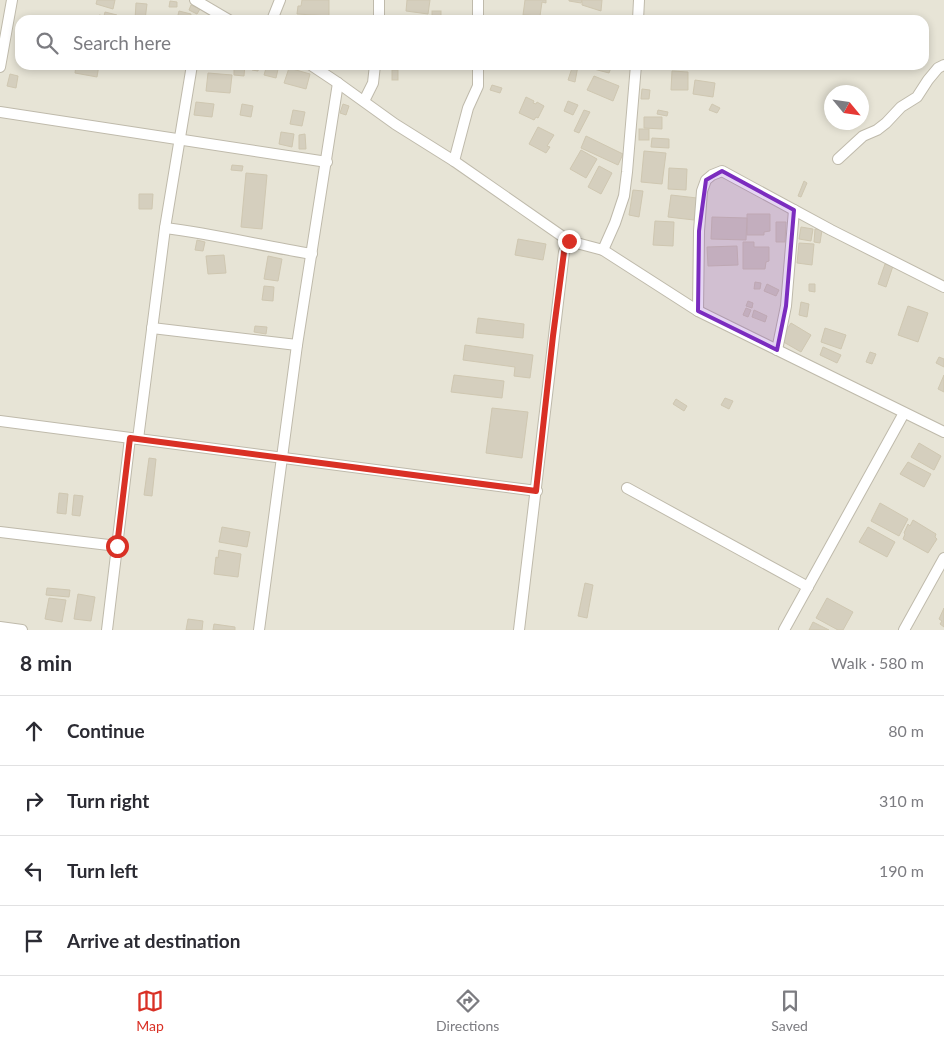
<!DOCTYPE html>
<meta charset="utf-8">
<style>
:root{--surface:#fff;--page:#f2f2f3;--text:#2b2b33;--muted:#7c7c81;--line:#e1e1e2;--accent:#d93025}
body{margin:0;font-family:Lato,sans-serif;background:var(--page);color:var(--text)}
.compass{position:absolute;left:824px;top:85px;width:45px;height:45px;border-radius:50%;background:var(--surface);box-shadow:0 2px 8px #0003;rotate:119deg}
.stop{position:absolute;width:15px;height:15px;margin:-11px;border:4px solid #d93025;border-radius:50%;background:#fff}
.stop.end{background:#d93025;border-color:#fff;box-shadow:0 1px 5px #0008}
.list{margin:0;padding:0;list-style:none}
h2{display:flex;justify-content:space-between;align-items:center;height:65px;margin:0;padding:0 20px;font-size:21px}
h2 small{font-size:16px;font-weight:400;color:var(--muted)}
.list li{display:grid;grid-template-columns:32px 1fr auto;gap:15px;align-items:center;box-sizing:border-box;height:70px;padding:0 20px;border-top:1px solid var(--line)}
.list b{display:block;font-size:19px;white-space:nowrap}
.list em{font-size:16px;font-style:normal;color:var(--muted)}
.icon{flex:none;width:28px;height:28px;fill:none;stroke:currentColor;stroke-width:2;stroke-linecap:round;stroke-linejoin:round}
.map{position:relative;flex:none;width:944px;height:630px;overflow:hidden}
.search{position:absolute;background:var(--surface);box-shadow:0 2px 8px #0003;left:15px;right:15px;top:15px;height:55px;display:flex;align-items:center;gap:12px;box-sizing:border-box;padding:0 18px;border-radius:15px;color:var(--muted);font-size:19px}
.sheet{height:345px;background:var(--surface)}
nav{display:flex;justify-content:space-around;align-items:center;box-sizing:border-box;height:70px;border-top:1px solid var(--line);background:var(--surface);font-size:14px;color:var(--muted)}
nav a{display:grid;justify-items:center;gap:2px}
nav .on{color:var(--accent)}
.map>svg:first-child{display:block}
</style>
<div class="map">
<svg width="944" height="630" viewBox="0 0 944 630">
<rect width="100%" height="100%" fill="#f4f1e8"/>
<path fill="#e7e4d6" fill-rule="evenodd" d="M0,0H944V630H0ZM20,20H924V65H20ZM832,92H862V122H832Z"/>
<g fill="#d5cfbe" stroke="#cfc7b1">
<path d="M97,0H115L113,9L96,4Z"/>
<path d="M302,0H329V16L297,14L298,6H301Z"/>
<path d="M407,0H430L428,14L406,11Z"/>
<path d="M525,0H546V3L542,2L540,16L523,15Z"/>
<path d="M569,0H582L581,3L569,1Z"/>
<path d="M582,0H602L601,11L582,5Z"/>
<path d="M170,1L177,2V7H169Z"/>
<path d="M136,3L147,4L145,20H135Z"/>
<path d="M191,5L200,9L197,14L189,10Z"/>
<path d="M179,11L191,14L190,20L177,19Z"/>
<rect x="432" y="11" width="9" height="9"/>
<path d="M105,12L117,15L115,20H98L99,15L104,16Z"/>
<path d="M666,16L685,18V20H665Z"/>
<path d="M382,17H405V20H383Z"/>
<path d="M76,65H99L97,77L75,73Z"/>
<path d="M234,65H245L244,76L234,75Z"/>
<path d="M252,65H259L258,71L252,70Z"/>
<path d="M267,65H279L276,78L264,75Z"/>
<path d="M573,65L578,66L575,82L568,80Z"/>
<path d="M587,65H612L609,73L586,67Z"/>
<path d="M650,65H668L667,69L650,68Z"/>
<path d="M289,68L310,74L306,89L284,83Z"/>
<rect x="392" y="70" width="6" height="10"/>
<path d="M672,71L688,72V90H671Z"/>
<path d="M208,73L232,75L230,93L206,91Z"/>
<path d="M10,74L18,76L16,88L7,86Z"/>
<path d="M594,76L619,86L613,101L587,90Z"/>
<path d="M695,80L715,83L713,97L693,94Z"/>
<path d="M492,85L502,88L500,93L490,90Z"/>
<path d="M642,89L650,90L649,99H641Z"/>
<path d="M526,97L534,101L533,103L536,104L537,102L544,106L538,118L536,117L534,120L519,113Z"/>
<path d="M568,101L578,105L573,115L564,111Z"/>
<path d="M196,102L214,104L212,117L194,115Z"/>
<path d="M242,104L253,106L251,117L240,115Z"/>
<path d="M343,104L349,106L346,115L340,113Z"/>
<path d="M712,104L720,108L717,113L709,110Z"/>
<path d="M293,110L305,112L302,126L290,124Z"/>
<path d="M584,110L590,112L579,133L574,131Z"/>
<path d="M658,110L668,112L667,116L657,114Z"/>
<path d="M644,117H662V129L644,128Z"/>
<path d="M538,127L554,135L547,146L550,147L546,153L529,144Z"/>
<rect x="639" y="129" width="10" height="11"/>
<path d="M281,132L294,134L292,147L279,144Z"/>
<path d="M305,134L306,149H299V135Z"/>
<path d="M586,136L623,154L618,165L581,148Z"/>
<path d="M652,138L669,139V148L651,147Z"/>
<path d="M581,150L597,159L586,178L570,169Z"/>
<path d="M644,151L666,153L662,184L641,182Z"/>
<path d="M232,165L243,166L242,171L231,170Z"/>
<path d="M599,166L612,173L601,194L588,187Z"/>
<path d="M669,168L687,169L686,190L668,189Z"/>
<path d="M246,173L267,175L262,229L241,227Z"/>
<path d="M804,181L807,183L801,197L798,196Z"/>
<path d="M633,190L643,191L639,217L629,215Z"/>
<path d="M139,194H153L152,209H139Z"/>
<path d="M671,195L697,198L694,220L668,217Z"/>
<path d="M747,214H770V231L764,232V235H747Z"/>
<path d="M712,217L747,218L746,240L711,239Z"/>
<path d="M655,221L674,222L673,246L653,245Z"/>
<path d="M776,222H786L785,242H776Z"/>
<path d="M801,227L813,229L811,241L799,239Z"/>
<path d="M815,229L822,230L820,243L814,242Z"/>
<path d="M518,239L546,244L543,260L515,255Z"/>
<path d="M197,240L205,242L203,251L195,250Z"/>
<path d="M743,242H754V247H769V261L766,262L765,269H743Z"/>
<path d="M799,243L814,244L812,265L797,263Z"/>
<path d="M737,246L738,265L708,266L707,247Z"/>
<path d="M224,255L226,273L208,274L206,256Z"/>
<path d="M268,256L282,259L278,281L264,279Z"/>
<path d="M885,264L893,266L886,287L878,284Z"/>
<path d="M755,282L761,283L760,289H754Z"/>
<path d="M767,284L779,290L776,296L764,291Z"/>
<path d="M809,284H815V292L809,291Z"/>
<path d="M264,286L274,287L273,301L262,300Z"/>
<path d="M748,301L753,303L752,308L746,306Z"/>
<path d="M801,302L809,304L807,317L799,315Z"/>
<path d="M908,306L928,313L918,342L898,335Z"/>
<path d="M746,308L751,310L748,317L743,315Z"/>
<path d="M754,310L767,316L765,322L752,317Z"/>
<path d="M478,318L524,324L523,338L476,333Z"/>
<path d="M791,323L811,335L801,352L780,340Z"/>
<path d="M255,326L267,327L266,334L254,332Z"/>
<path d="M825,328L846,335L841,349L821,342Z"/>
<path d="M465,345L533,355L530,378L514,376L515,367L463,360Z"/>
<path d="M823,347L841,355L837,363L820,355Z"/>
<path d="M870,352L876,354L872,364L866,362Z"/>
<path d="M939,357L944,359V367L936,363Z"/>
<path d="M454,375L504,381L502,398L451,392Z"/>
<path d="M944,375V392L938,389Z"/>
<path d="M725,398L733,401L729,409L721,405Z"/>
<path d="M676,399L687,406L684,411L673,404Z"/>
<path d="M492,408L528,412L522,458L486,453Z"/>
<path d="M919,443L941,456L934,470L911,457Z"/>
<path d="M149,458L156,459L152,496L144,495Z"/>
<path d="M908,462L931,474L924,487L900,474Z"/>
<path d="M59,493L68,494L66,514L57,513Z"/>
<path d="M74,495L83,496L80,516L72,515Z"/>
<path d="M880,503L908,519L899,536L871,521Z"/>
<path d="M913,520L936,534L935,537L937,539L928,553L903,539L905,534L904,533L908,524L910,526Z"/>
<path d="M222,527L250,532L247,547L219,542Z"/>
<path d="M868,527L895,542L887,557L859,542Z"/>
<path d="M219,550L241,554L238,577L214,574L216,557L218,558Z"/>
<path d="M585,583L593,585L587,618L578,616Z"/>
<path d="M47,588L70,590L69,597L46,595Z"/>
<path d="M78,594L95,597L91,621L74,619Z"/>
<path d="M49,598L66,600L62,622L45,619Z"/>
<path d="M827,598L853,612L843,630H838L816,618Z"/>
<path d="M944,608V627L940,624L942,621L939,619Z"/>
<path d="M188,619L203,621L202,630H186Z"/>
<path d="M813,622L829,630H809Z"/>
<path d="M214,624L235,627V630H213Z"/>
</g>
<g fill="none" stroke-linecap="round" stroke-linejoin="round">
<defs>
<g id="minor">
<path d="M195,0L229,20"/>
<path d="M272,20L280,0"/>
<path d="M379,20V0"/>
<path d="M478,20V0"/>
<path d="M638,20L639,0"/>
<path d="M311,65L338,83L395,124L454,161L569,241L603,250L698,311L944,432"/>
<path d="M0,67L12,0"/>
<path d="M364,101L373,83L375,65"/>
<path d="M0,112L327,162"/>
<path d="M838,159L863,136L877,130L886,123L901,107L917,97L928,80L938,68L944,65"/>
<path d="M454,161L468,108L478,86V65"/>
<path d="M165,228C214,234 263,246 312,254"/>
<path d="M603,250L615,223L624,196L627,172L636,65"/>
<path d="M698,311L699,231L702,191L706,180L712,175L722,171L831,230L944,287"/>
<path d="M152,328L297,345"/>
<path d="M777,350L786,306L794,210"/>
<path d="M0,421L537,491"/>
<path d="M138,439L165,228L192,65"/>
<path d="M627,488L808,587"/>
<path d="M0,532L117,546"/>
<path d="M0,627L22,630"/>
<path d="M107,630L130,438"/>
<path d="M259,630L297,345L338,83"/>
<path d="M519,630C535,504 548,378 564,252L569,241"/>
<path d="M784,630L904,413"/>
<path d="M904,630L944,558"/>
</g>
</defs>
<use href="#minor" stroke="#bfbaab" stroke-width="12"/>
<use href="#minor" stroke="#fff" stroke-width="10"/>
</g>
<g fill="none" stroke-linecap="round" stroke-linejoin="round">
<path stroke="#d93025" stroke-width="6" d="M117,546L130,438L536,491L553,336L564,252L569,241"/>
</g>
<path fill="#7b2cbf" fill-opacity="0.2" stroke="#7b2cbf" stroke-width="4" stroke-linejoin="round" d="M722,171L794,210L786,306L777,350L698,311L699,231L706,180Z"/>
</svg>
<svg class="compass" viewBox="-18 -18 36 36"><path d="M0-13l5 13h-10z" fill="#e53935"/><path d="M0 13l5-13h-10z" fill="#7c7c81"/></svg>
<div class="stop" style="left:117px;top:546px"></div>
<div class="stop end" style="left:569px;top:241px"></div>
<div class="search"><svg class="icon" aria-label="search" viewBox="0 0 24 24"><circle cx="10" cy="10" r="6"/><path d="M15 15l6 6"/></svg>Search here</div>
</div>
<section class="sheet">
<h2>8 min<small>Walk · 580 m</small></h2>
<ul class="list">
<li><svg class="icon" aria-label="ahead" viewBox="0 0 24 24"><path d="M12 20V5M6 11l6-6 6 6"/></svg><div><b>Continue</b></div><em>80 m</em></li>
<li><svg class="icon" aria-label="right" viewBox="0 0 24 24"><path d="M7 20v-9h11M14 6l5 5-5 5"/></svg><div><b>Turn right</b></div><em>310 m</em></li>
<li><svg class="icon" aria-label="left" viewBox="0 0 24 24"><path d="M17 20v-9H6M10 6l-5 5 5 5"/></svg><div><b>Turn left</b></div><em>190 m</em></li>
<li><svg class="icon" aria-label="arrive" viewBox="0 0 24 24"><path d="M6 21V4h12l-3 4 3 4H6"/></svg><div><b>Arrive at destination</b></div></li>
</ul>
</section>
<nav>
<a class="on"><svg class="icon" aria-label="map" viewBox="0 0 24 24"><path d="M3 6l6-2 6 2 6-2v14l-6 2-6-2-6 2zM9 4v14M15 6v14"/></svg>Map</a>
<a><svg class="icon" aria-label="directions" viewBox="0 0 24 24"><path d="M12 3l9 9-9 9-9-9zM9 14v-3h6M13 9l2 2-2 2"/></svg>Directions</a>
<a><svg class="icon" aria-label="saved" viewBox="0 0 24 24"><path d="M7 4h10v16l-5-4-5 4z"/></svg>Saved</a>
</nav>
